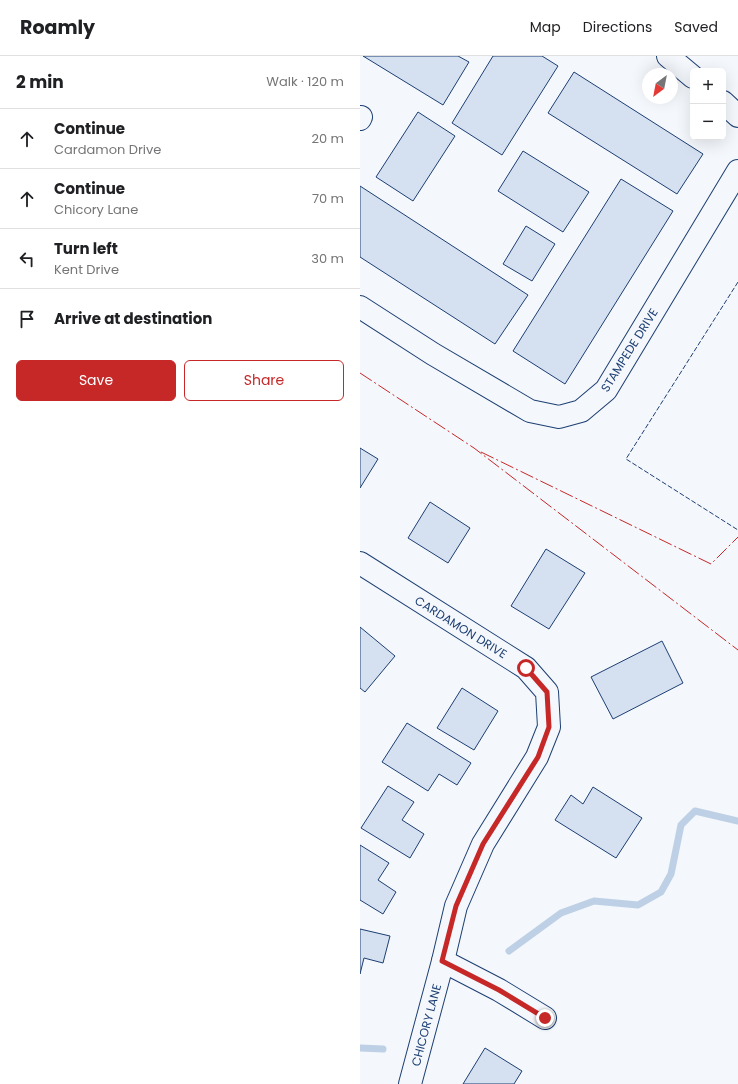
<!DOCTYPE html>
<meta charset="utf-8">
<style>
:root{--surface:#fff;--page:#f6f6f6;--text:#202124;--muted:#757577;--line:#e0e0e0;--accent:#c62828}
body{margin:0;font-family:Poppins,sans-serif;background:var(--page);color:var(--text)}
.controls{position:absolute;right:12px;top:12px;display:grid;overflow:hidden;border-radius:6px;box-shadow:0 4px 16px #0002}
.controls button{width:36px;height:36px;display:grid;place-items:center;padding:0;border:0;border-bottom:1px solid var(--line);background:var(--surface);color:var(--text);font:20px sans-serif}
.compass{position:absolute;left:282px;top:12px;width:36px;height:36px;border-radius:50%;background:var(--surface);box-shadow:0 4px 16px #0002;rotate:212deg}
.stop{position:absolute;width:12px;height:12px;margin:-9px;border:3px solid #c62828;border-radius:50%;background:#fff}
.stop.end{background:#c62828;border-color:#fff;box-shadow:0 1px 4px #0008}
.list{margin:0;padding:0;list-style:none}
h2{display:flex;justify-content:space-between;align-items:center;height:52px;margin:0;padding:0 16px;font-size:17px}
h2 small{font-size:13px;font-weight:400;color:var(--muted)}
.list li{display:grid;grid-template-columns:26px 1fr auto;gap:12px;align-items:center;box-sizing:border-box;height:60px;padding:0 16px;border-top:1px solid var(--line)}
.list b{display:block;font-size:15px;white-space:nowrap}
.list p{margin:0;font-size:13px;white-space:nowrap;color:var(--muted)}
.list em{font-size:13px;font-style:normal;color:var(--muted)}
.actions{display:flex;gap:8px;padding:12px 16px}
.actions a{flex:1;padding:9px 0;border:1px solid var(--accent);border-radius:6px;text-align:center;font-size:14px;color:var(--accent)}
.actions .main{background:var(--accent);color:#fff}
.icon{flex:none;width:22px;height:22px;fill:none;stroke:currentColor;stroke-width:2;stroke-linecap:round;stroke-linejoin:round}
.map{position:relative;flex:none;width:378px;height:1028px;overflow:hidden}
header{display:flex;align-items:center;gap:24px;box-sizing:border-box;height:56px;padding:0 20px;background:var(--surface);border-bottom:1px solid var(--line)}
header strong{font-size:19px}
nav{display:flex;gap:22px;margin-inline-start:auto;font-size:14px}
main{display:flex}
aside{flex:1;background:var(--surface)}
.map>svg:first-child{display:block}
</style>
<header>
<strong>Roamly</strong>
<nav><a>Map</a><a>Directions</a><a>Saved</a></nav>
</header>
<main>
<aside>
<h2>2 min<small>Walk · 120 m</small></h2>
<ul class="list">
<li><svg class="icon" aria-label="ahead" viewBox="0 0 24 24"><path d="M12 20V5M6 11l6-6 6 6"/></svg><div><b>Continue</b><p>Cardamon Drive</p></div><em>20 m</em></li>
<li><svg class="icon" aria-label="ahead" viewBox="0 0 24 24"><path d="M12 20V5M6 11l6-6 6 6"/></svg><div><b>Continue</b><p>Chicory Lane</p></div><em>70 m</em></li>
<li><svg class="icon" aria-label="left" viewBox="0 0 24 24"><path d="M17 20v-9H6M10 6l-5 5 5 5"/></svg><div><b>Turn left</b><p>Kent Drive</p></div><em>30 m</em></li>
<li><svg class="icon" aria-label="arrive" viewBox="0 0 24 24"><path d="M6 21V4h12l-3 4 3 4H6"/></svg><div><b>Arrive at destination</b></div></li>
</ul>
<div class="actions"><a class="main">Save</a><a>Share</a></div>
</aside>
<div class="map">
<svg width="378" height="1028" viewBox="0 0 378 1028">
<rect width="100%" height="100%" fill="#f4f7fb"/>
<g fill="none" stroke-linecap="round" stroke-linejoin="round">
<g stroke="#bed0e5" stroke-width="7">
<path d="M149,895L201,857L234,845L278,849L301,836L311,818L321,769L335,755L378,765"/>
<path d="M0,992L23,993"/>
</g>
</g>
<g fill="#d5e0f0" stroke="#1d3f73">
<path d="M3,0H98L109,6L83,49Z"/>
<path d="M133,0H182L198,10L142,99L92,67Z"/>
<path d="M214,16L343,98L317,138L188,57Z"/>
<path d="M58,56L95,80L53,145L16,121Z"/>
<path d="M163,95L229,136L203,176L138,135Z"/>
<path d="M261,123L313,155L205,328L153,295Z"/>
<path d="M0,130L168,239L135,288L0,201Z"/>
<path d="M166,170L195,188L172,225L143,208Z"/>
<path d="M0,392L18,403L0,432Z"/>
<path d="M70,446L110,472L88,507L48,482Z"/>
<path d="M186,493L225,517L189,573L151,550Z"/>
<path d="M0,571L35,600L5,636L0,632Z"/>
<path d="M302,585L323,627L253,663L231,621Z"/>
<path d="M102,632L138,655L114,694L77,672Z"/>
<path d="M47,667L111,707L97,729L79,718L68,735L22,706Z"/>
<path d="M28,730L54,746L42,764L64,778L50,802L1,772Z"/>
<path d="M233,731L282,762L256,802L195,764L211,739L223,748Z"/>
<path d="M0,789L29,807L18,824L36,836L23,858L0,844Z"/>
<path d="M0,873L30,880L23,907L4,902L0,918Z"/>
<path d="M125,992L162,1015L154,1028H103Z"/>
</g>
<g fill="none" stroke-linecap="round" stroke-linejoin="round">
<defs>
<g id="minor">
<path d="M308,0L333,21"/>
<path d="M363,46L378,60"/>
<path d="M0,63L1,61"/>
<path d="M0,251L73,298L170,355L199,361L221,355L246,334L378,115"/>
<path d="M0,507L166,612L187,636L189,671L177,701L123,788L96,850L83,905L50,1028"/>
<path d="M83,905L139,934L185,962"/>
</g>
</defs>
<use href="#minor" stroke="#1d3f73" stroke-width="24"/>
<use href="#minor" stroke="#f4f7fb" stroke-width="22"/>
<path stroke="#1d3f73" stroke-width="1" stroke-dasharray="5 2" stroke-linecap="butt" d="M378,226L266,403L378,474"/>
<g stroke="#c62828" stroke-width="1" stroke-dasharray="14 3 2 3" stroke-linecap="butt">
<path d="M0,317L114,392L378,594"/>
<path d="M121,396L351,508L378,481"/>
</g>
</g>
<g fill="none" stroke-linecap="round" stroke-linejoin="round">
<path stroke="#c62828" stroke-width="5" d="M166,612L187,636L189,671L178,701L123,788L96,850L82,905L139,934L185,962"/>
</g>
<g text-anchor="middle" dominant-baseline="central" stroke-width="3" stroke-linejoin="round" paint-order="stroke">
<g font-size="12" fill="#1d3f73" stroke="#f4f7fb">
<text transform="translate(269 294) rotate(-58)">STAMPEDE DRIVE</text>
<text transform="translate(101 571) rotate(32)">CARDAMON DRIVE</text>
<text transform="translate(66 969) rotate(-75)">CHICORY LANE</text>
</g>
</g>
</svg>
<div class="controls">
<button>+</button>
<button>−</button>
</div>
<svg class="compass" viewBox="-18 -18 36 36"><path d="M0-13l5 13h-10z" fill="#e53935"/><path d="M0 13l5-13h-10z" fill="#757577"/></svg>
<div class="stop" style="left:166px;top:612px"></div>
<div class="stop end" style="left:185px;top:962px"></div>
</div>
</main>
